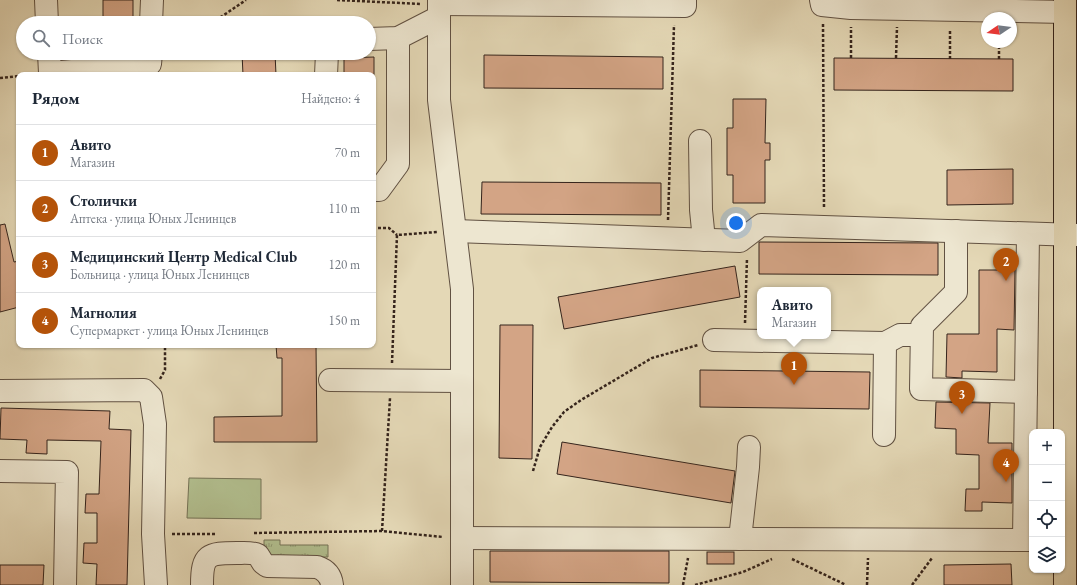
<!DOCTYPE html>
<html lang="ru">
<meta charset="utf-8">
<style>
:root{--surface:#fff;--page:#f6f6f7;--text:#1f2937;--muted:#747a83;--line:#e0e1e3;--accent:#b45309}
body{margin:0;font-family:"EB Garamond",serif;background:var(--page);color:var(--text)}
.controls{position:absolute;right:12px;bottom:12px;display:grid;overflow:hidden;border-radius:8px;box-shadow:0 1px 3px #0004}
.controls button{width:36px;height:36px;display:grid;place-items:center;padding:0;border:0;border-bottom:1px solid var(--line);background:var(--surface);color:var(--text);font:20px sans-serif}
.compass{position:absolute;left:981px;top:12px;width:36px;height:36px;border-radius:50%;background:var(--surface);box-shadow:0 1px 3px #0004;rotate:257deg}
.you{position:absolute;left:736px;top:223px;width:14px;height:14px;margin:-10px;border:3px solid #fff;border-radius:50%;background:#1a73e8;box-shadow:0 0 0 6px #1a73e833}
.badge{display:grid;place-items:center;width:26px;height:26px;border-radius:50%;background:var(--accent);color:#fff;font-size:13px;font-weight:700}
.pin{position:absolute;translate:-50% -33px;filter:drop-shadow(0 1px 2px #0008)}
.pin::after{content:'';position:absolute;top:21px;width:14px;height:12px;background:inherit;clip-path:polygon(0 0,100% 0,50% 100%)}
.popup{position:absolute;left:757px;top:287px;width:74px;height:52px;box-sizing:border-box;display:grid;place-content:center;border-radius:8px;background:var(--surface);filter:drop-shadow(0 1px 3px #0005);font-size:13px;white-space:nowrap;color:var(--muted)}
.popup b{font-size:15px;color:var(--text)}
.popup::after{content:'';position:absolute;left:50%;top:100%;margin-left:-8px;border:8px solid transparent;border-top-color:var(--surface)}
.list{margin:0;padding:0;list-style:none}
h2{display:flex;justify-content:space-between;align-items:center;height:52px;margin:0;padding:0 16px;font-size:17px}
h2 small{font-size:13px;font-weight:400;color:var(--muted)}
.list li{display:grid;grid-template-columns:26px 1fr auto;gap:12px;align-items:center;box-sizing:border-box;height:56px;padding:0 16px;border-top:1px solid var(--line)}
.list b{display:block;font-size:15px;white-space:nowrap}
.list p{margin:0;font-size:13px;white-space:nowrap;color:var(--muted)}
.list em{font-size:13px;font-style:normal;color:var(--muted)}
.icon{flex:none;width:22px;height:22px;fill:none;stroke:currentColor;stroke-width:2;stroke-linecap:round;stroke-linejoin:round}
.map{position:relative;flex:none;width:1077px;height:585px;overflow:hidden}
.search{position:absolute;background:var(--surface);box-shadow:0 1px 3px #0004;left:16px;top:16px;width:360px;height:44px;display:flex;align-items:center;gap:10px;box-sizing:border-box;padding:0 14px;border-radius:22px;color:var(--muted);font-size:15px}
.panel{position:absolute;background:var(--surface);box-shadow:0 1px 3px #0004;left:16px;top:72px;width:360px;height:276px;border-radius:8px}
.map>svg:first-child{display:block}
</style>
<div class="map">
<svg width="1077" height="585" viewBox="0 0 1077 585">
<defs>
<pattern id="park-tufts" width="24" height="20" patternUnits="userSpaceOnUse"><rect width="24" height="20" fill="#b2bf8f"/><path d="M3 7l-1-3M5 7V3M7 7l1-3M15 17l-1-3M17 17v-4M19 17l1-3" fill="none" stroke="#929b74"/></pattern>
</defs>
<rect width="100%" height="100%" fill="#e4d8b6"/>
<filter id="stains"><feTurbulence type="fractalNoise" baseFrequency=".005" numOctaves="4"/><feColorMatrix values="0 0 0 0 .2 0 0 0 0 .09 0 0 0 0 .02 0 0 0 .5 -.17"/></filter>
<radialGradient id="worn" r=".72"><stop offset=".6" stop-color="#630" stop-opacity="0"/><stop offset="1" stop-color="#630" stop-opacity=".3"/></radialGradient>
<path fill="url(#park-tufts)" stroke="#747256" d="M264,540H280V545H328V557H272L264,549Z"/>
<path fill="#b2bf8f" stroke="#747256" d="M189,478L261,479V519L187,518Z"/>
<g fill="#d3a485" stroke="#35241c">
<rect x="103" y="0" width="30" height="23"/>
<path d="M242,53H275L276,75H243Z"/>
<path d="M484,55L663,57V89L484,88Z"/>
<path d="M374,57V75H344V58Z"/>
<path d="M834,58L1013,59V91L834,90Z"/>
<path d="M733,99H766L765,143H770V160H765V203H733V175H727V128H733Z"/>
<path d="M1013,169V204L947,205V170Z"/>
<path d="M482,182L661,183V215L481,214Z"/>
<path d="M5,224L14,262L19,261V307L0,312V225Z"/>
<path d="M759,242L938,243V275L759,274Z"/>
<path d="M735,266L740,297L564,329L558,297Z"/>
<path d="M979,270H1015L1014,330L997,329V372L962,371V378L946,377L947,334H979Z"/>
<path d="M500,325H533L532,459L499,458Z"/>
<path d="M276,345H316L317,442H214V417L282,416V358H277Z"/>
<path d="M700,370L870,372L869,409L700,407Z"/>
<path d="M936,402L990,403L988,443H1012V503L982,502V511H965L966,489H979V455L956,454V429L935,428Z"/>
<path d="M1,408L110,411L109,429L131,430L127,585H96L97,564L83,563L84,543H97V513H85L86,494H99L101,441L47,440V454L26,453L27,440L0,439Z"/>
<path d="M562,442L735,471L731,503L557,474Z"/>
<path d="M490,551H669V583L490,582Z"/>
<rect x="707" y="552" width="27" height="12"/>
<path d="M1011,564L1012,585H944V565Z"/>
<path d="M0,565H44L43,585H0Z"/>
</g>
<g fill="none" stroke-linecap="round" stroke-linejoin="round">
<defs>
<g id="minor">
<path d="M46,0L47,23"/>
<path d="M439,0V100L462,289V585"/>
<path d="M821,0L822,5L851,8L1065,12"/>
<path d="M439,4L685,6V0"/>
<path d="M151,23L152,0"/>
<path d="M369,39L398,38L439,17"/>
<path d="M49,53L50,73L150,64L151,53"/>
<path d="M326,75L327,53"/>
<path d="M700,141L701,210L704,240"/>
<path d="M373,190H379L398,164V38"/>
<path d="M455,231L740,241L761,225L1077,235"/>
<path d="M956,231V292L922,326L921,389L1026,392"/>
<path d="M714,340L885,343L900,335H921"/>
<path d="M330,380L462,381"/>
<path d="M0,391L144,390L151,397L155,424L153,534L156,585"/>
<path d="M884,435L885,343"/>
<path d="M0,471L67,472L65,585"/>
<path d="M462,538L1032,540"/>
<path d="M740,539L748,467L749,447"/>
<path d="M1024,540L1028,234"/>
<path d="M202,585C202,554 208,553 237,553C244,553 252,552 258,555L263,563L267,566L317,567C326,570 331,576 332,585"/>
</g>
<path id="major" d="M1065,585V0"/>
</defs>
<use href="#minor" stroke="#615142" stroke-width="24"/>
<use href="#major" stroke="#35241c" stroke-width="24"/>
<g stroke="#35241c" stroke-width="2.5" stroke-dasharray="3 2" stroke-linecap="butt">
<path d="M337,0L421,4"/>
<path d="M212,23L246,0"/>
<path d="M823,24L824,209"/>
<path d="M851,58V27"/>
<path d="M896,58L897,27"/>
<path d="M950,59V29"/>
<path d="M999,59V42"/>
<path d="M0,78L19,76"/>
<path d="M668,220L674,25"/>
<path d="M373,228H389L397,235"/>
<path d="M745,323L747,258"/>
<path d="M392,363L397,235L437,232"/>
<path d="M160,379L165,370V345"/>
<path d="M533,471L540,447L552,427L564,412L581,400L652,358L698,345"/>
<path d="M382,531L390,398"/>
<path d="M254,533L382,531L443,537"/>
<path d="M172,534H217"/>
<path d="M792,559L846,585"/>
<path d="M683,585L688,558"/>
<path d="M695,585L743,572L772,559"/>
<path d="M867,585L868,558"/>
<path d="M912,585L932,558"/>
</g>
<use href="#minor" stroke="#ede6d0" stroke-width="22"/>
<use href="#major" stroke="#e4d8b6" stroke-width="22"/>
</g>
<rect width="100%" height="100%" filter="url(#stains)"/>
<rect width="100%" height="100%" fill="url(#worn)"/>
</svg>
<div class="controls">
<button>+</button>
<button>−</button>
<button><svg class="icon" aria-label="locate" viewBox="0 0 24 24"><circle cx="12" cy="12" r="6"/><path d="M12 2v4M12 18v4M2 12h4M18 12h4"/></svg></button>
<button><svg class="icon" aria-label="layers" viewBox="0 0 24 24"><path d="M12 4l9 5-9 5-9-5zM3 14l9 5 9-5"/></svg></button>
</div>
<svg class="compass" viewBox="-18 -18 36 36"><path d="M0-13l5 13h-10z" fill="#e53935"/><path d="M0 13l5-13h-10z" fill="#747a83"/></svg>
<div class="you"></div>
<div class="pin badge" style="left:794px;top:385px">1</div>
<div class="popup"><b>Авито</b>Магазин</div>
<div class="pin badge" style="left:1006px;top:281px">2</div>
<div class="pin badge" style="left:962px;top:414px">3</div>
<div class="pin badge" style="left:1006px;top:482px">4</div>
<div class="search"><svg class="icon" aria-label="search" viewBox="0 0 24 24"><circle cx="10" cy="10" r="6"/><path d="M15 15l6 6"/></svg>Поиск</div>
<section class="panel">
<h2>Рядом<small>Найдено: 4</small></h2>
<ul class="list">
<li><span class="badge">1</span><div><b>Авито</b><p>Магазин</p></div><em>70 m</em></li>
<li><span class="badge">2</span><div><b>Столички</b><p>Аптека · улица Юных Ленинцев</p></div><em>110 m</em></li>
<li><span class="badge">3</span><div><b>Медицинский Центр Medical Club</b><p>Больница · улица Юных Ленинцев</p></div><em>120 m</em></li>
<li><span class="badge">4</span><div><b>Магнолия</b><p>Супермаркет · улица Юных Ленинцев</p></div><em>150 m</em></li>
</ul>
</section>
</div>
